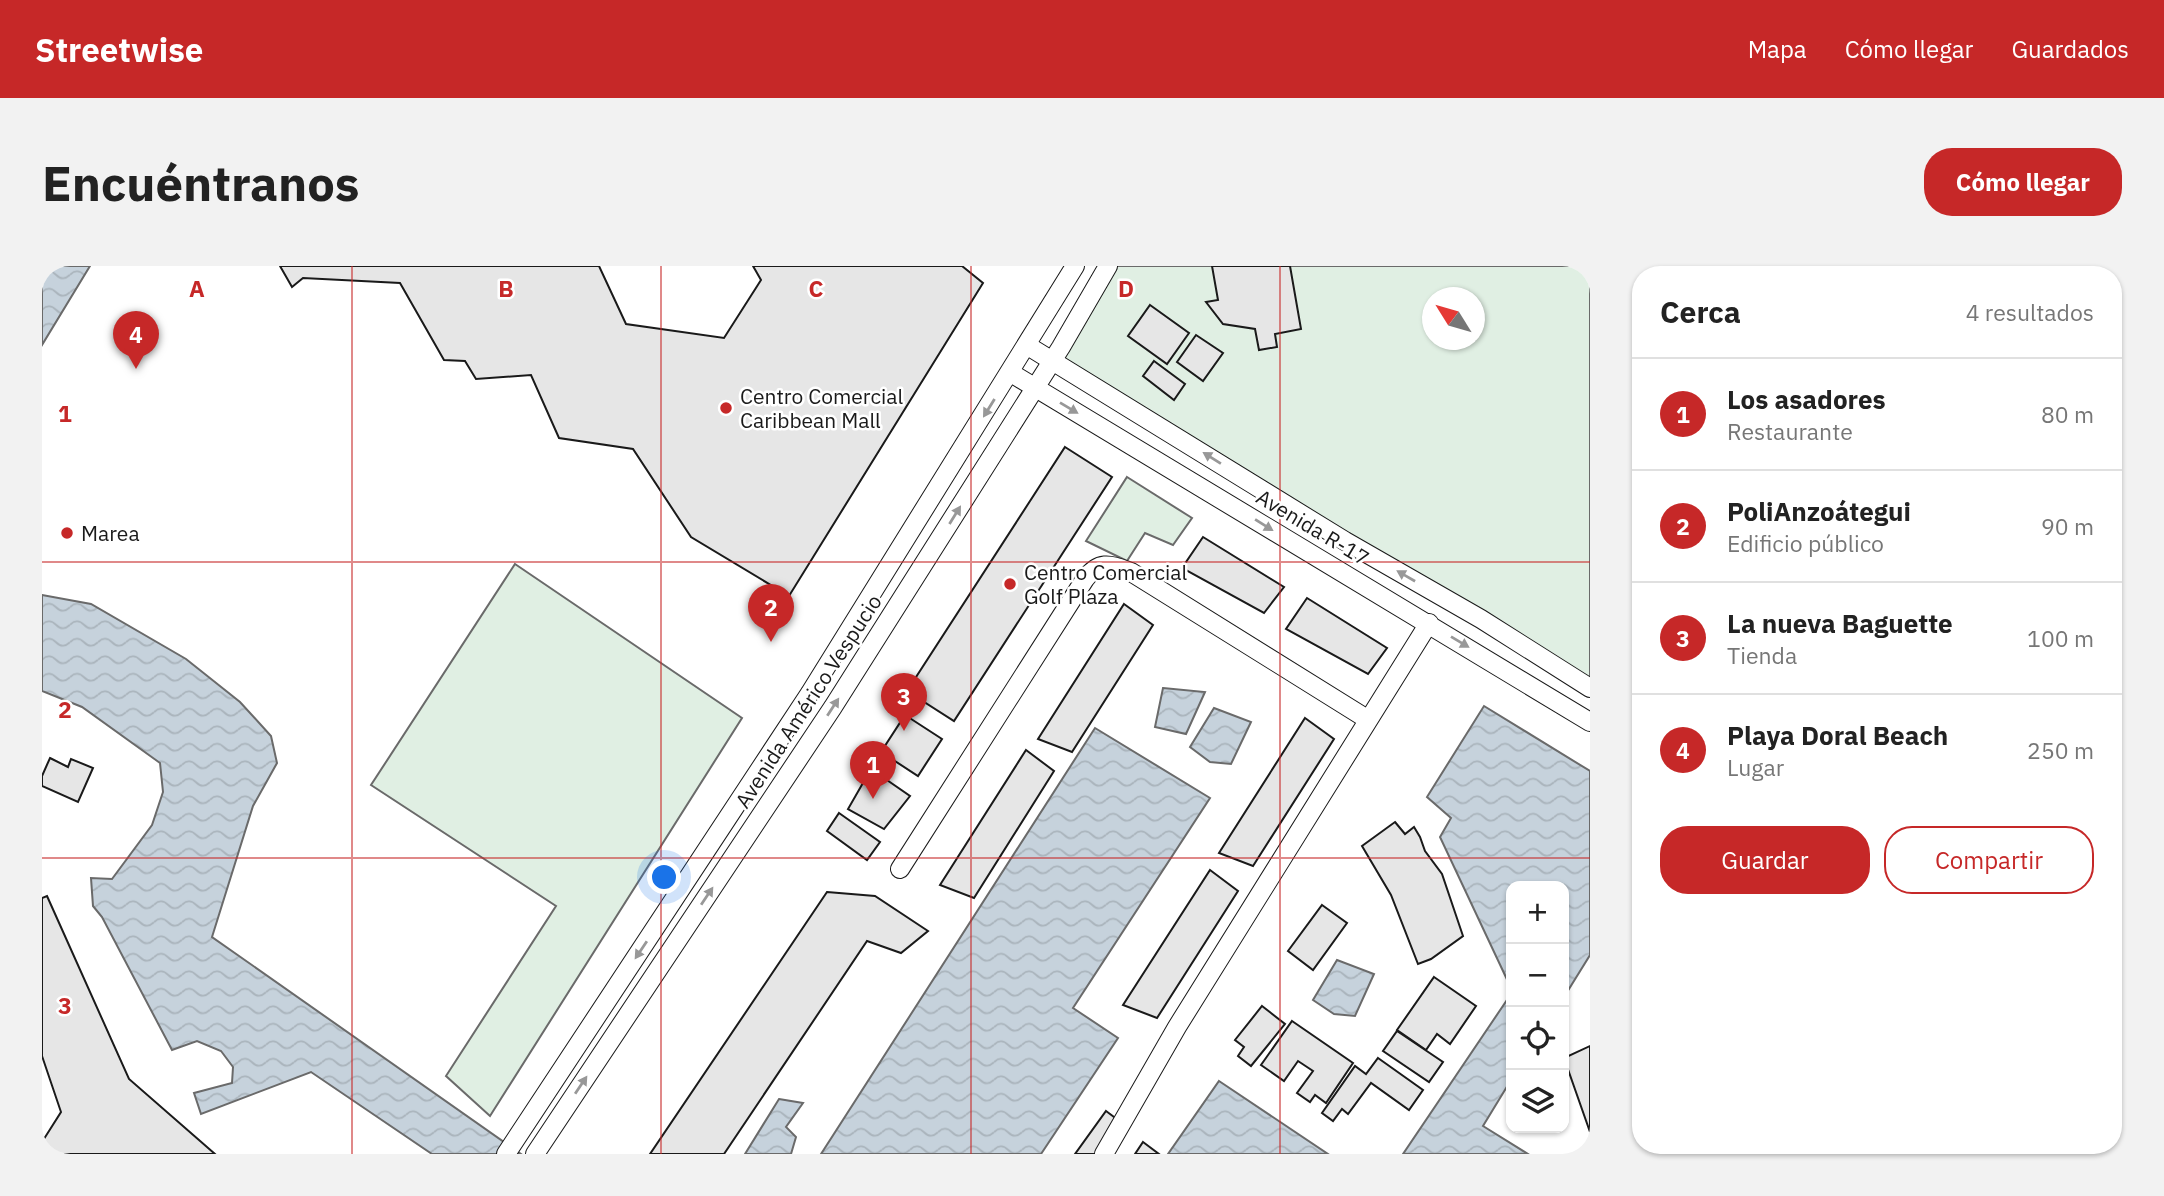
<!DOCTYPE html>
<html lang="es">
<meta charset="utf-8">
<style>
:root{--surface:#fff;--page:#f2f2f2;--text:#222;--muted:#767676;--line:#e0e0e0;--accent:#c62828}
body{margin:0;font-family:"IBM Plex Sans",sans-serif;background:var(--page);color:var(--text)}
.controls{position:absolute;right:21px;bottom:21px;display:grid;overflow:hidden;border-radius:14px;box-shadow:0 2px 5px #0004}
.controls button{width:63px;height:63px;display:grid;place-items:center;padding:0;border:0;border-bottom:2px solid var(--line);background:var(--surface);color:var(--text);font:35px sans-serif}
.compass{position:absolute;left:1380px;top:21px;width:63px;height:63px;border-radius:50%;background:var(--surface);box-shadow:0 2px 5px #0004;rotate:307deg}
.you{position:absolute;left:623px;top:612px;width:24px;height:24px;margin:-18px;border:5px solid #fff;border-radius:50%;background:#1a73e8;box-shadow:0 0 0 10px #1a73e833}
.badge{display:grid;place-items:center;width:46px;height:46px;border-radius:50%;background:var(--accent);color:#fff;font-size:23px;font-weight:700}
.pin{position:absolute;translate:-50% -58px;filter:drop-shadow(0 2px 4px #0008)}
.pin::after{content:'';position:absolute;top:37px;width:24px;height:21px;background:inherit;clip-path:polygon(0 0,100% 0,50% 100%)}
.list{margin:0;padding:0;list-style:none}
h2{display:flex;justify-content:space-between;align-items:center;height:91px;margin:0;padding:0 28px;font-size:30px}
h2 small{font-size:23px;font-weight:400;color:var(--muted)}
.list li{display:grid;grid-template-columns:46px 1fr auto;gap:21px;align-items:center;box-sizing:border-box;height:112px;padding:0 28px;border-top:2px solid var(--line)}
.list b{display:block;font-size:26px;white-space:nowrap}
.list p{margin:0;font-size:23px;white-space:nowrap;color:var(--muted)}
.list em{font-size:23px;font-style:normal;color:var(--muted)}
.actions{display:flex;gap:14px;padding:21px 28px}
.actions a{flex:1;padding:16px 0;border:2px solid var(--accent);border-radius:28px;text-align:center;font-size:24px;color:var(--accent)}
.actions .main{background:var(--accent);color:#fff}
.icon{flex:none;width:38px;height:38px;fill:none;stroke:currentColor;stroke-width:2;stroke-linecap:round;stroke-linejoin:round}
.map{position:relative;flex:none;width:1548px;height:888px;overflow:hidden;border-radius:28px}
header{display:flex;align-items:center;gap:42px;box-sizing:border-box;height:98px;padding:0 35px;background:var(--accent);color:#fff}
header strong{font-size:33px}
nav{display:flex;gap:38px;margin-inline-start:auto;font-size:24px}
.intro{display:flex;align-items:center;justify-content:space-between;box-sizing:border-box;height:168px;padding:0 42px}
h1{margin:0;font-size:49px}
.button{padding:18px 32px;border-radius:28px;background:var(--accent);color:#fff;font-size:24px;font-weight:700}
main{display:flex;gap:42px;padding:0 42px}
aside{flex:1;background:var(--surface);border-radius:28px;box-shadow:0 2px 5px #0004}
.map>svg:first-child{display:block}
</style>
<header>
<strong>Streetwise</strong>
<nav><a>Mapa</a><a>Cómo llegar</a><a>Guardados</a></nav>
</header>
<div class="intro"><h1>Encuéntranos</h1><a class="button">Cómo llegar</a></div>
<main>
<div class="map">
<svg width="1548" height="888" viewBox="0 0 1548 888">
<defs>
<pattern id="water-waves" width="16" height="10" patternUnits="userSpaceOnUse" patternTransform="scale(1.75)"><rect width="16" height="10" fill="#c6d2dc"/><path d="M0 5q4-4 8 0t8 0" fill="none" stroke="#aab4bc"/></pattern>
</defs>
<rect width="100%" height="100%" fill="#fff"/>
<g fill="#e0efe3" stroke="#6a6a6a" stroke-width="2" fill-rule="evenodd">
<path d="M1066,0H1548V422L1010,95ZM1391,32H1433V74H1391Z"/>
<path d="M1085,211L1150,252L1131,279L1103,267L1085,295L1044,275Z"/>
<path d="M473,298L700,452L448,850L404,810L514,640L329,519Z"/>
</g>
<g fill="url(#water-waves)" stroke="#6a6a6a" stroke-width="2">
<path d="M0,0H48L0,79Z"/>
<path d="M0,329L49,338L144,393L198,436L229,470L235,497L211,540L170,671L479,888H390L269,806L159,848L152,827L190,817L191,801L179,785L155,775L130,784L60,651L51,640L49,612L70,613L110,559L121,526L118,497L40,441L0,425Z"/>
<path d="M1121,422L1163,426L1144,468L1113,461Z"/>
<path d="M1442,440L1548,505V689L1522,731V620H1469V722L1398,571L1409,552L1385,531Z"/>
<path d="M1172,442L1209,456L1189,498L1168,496L1148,481Z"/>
<path d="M1053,462L1168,532L1031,742L1076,772L999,888H779Z"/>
<path d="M1295,694L1332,708L1313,750L1292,748L1271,734Z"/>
<path d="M1469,728V814L1441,860L1486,888H1361Z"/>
<path d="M1177,815L1286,888H1126Z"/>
<path d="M737,833L761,837L744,861L754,871L749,888H703Z"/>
</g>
<g fill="#e6e6e6" stroke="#1a1a1a" stroke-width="2">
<path d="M238,0H557L584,58L682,72L719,14L711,0H920L941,17L747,330L649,271L591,183L517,172L489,109L434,113L423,95L402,94L358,17L261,12L250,21Z"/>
<path d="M1170,0H1248L1259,63L1233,68L1235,81L1217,84L1213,63L1181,58L1164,36L1176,34Z"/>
<path d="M1108,39L1147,67L1125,98L1086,70Z"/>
<path d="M1154,69L1181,87L1161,115L1135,96Z"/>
<path d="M1112,95L1143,118L1132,134L1101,110Z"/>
<path d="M1023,181L1070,211L912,455L865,425Z"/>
<path d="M1161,271L1242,321L1222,347L1140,302Z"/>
<path d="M1265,332L1345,382L1326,408L1244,363Z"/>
<path d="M1082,338L1111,359L1030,486L996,473Z"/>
<path d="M863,449L900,473L876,510L839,486Z"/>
<path d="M1263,452L1292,473L1211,600L1177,587Z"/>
<path d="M984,484L1012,505L932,632L898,619Z"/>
<path d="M8,492L26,501L29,493L51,502L36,536L0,520V510Z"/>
<path d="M829,503L868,530L842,563L806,543Z"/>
<path d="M797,547L838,576L825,594L785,565Z"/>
<path d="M1353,556L1363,568L1372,561L1378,571L1383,585L1400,608L1421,670L1389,693L1376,698L1349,629L1320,580Z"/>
<path d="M1168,604L1196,625L1115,752L1081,739Z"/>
<path d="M785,626L833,630L886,665L859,687L825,675L682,888H608Z"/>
<path d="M5,630L87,813L173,888H0V876L19,846L0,790V632Z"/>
<path d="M1280,639L1305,657L1271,704L1246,685Z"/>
<path d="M1392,711L1434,740L1408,778L1395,768L1384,784L1355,764Z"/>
<path d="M1220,740L1243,758L1209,800L1196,790L1202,781L1193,774Z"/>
<path d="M1250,755L1311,797L1284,837L1273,829L1268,836L1255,827L1271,805L1256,795L1242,815L1219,799Z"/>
<path d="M1355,765L1401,796L1387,816L1341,785Z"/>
<path d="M1548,780V866L1522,792Z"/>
<path d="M1336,792L1381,824L1367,844L1329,817L1306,848L1300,843L1291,855L1280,847L1313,800L1324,808Z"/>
<path d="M1064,845L1080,857L1058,888H1033Z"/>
<path d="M1101,876L1117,888H1093Z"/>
</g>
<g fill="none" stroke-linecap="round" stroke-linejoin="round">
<defs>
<g id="street">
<path d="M986,80L1303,275L1439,353L1548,422"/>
<path d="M969,107L1548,456"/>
<path d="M858,603L1043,313C1058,293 1069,299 1089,306L1325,453"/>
<path d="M464,888L768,427L1033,0"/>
<path d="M493,888L791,441L1019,81L1066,0"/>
<path d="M1062,888L1135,761L1387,357"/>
</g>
</defs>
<use href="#street" stroke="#1a1a1a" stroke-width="20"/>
<use href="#street" stroke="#fff" stroke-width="18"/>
</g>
<defs><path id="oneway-solid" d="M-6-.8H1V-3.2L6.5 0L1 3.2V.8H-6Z" transform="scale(1.75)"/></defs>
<g fill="#989898">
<use href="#oneway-solid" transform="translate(947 142) rotate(122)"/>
<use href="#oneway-solid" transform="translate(1027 142) rotate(31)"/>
<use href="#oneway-solid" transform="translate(1170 192) rotate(-148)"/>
<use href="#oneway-solid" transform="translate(913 249) rotate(-58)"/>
<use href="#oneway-solid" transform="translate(1222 259) rotate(32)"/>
<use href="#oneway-solid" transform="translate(1364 310) rotate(-150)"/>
<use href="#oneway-solid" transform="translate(1418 376) rotate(31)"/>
<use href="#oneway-solid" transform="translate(791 441) rotate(-57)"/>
<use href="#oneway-solid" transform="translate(665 630) rotate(-56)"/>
<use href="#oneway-solid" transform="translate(599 684) rotate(124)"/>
<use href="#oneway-solid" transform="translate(539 819) rotate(-56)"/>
</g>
<path fill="none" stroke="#c62828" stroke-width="2" stroke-opacity="0.55" d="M310,0V888M619,0V888M929,0V888M1238,0V888M0,296H1548M0,592H1548"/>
<g fill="#c62828" stroke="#fff" stroke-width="2.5">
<circle cx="684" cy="142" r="7"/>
<circle cx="25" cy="267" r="7"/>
<circle cx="968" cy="318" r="7"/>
</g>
<g text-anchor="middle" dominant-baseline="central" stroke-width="5" stroke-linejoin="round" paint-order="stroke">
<g font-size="21" fill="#1a1a1a" stroke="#fff" text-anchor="start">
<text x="698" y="130">Centro Comercial<tspan x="698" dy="24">Caribbean Mall</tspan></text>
<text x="39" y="267">Marea</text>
<text x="982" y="306">Centro Comercial<tspan x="982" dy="24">Golf Plaza</tspan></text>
</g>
<g font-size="21" fill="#1a1a1a" stroke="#fff">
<text transform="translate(1271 261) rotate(31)">Avenida R-17</text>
<text transform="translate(766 435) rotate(-57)">Avenida Américo Vespucio</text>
</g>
</g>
<g font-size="23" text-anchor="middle" font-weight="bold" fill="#c62828" stroke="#fff" stroke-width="5" stroke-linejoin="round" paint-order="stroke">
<text x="155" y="31">A</text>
<text x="464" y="31">B</text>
<text x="774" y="31">C</text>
<text x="1084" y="31">D</text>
<text x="23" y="156">1</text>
<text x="23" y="452">2</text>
<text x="23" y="748">3</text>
</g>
</svg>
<div class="controls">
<button>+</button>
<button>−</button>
<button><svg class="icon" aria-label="locate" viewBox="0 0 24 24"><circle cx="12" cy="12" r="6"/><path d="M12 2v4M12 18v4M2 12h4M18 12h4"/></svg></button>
<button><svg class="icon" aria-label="layers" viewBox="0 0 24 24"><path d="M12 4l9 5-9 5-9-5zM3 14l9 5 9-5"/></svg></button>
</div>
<svg class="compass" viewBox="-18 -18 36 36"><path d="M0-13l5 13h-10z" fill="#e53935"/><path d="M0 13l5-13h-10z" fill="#767676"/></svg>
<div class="you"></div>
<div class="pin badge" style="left:831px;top:533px">1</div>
<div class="pin badge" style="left:729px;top:376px">2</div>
<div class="pin badge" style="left:862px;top:465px">3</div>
<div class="pin badge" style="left:94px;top:103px">4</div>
</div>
<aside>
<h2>Cerca<small>4 resultados</small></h2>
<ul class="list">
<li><span class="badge">1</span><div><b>Los asadores</b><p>Restaurante</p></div><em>80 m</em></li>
<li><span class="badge">2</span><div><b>PoliAnzoátegui</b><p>Edificio público</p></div><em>90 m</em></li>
<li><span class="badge">3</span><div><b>La nueva Baguette</b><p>Tienda</p></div><em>100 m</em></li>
<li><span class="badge">4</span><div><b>Playa Doral Beach</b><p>Lugar</p></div><em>250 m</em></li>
</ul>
<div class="actions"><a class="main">Guardar</a><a>Compartir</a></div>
</aside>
</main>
